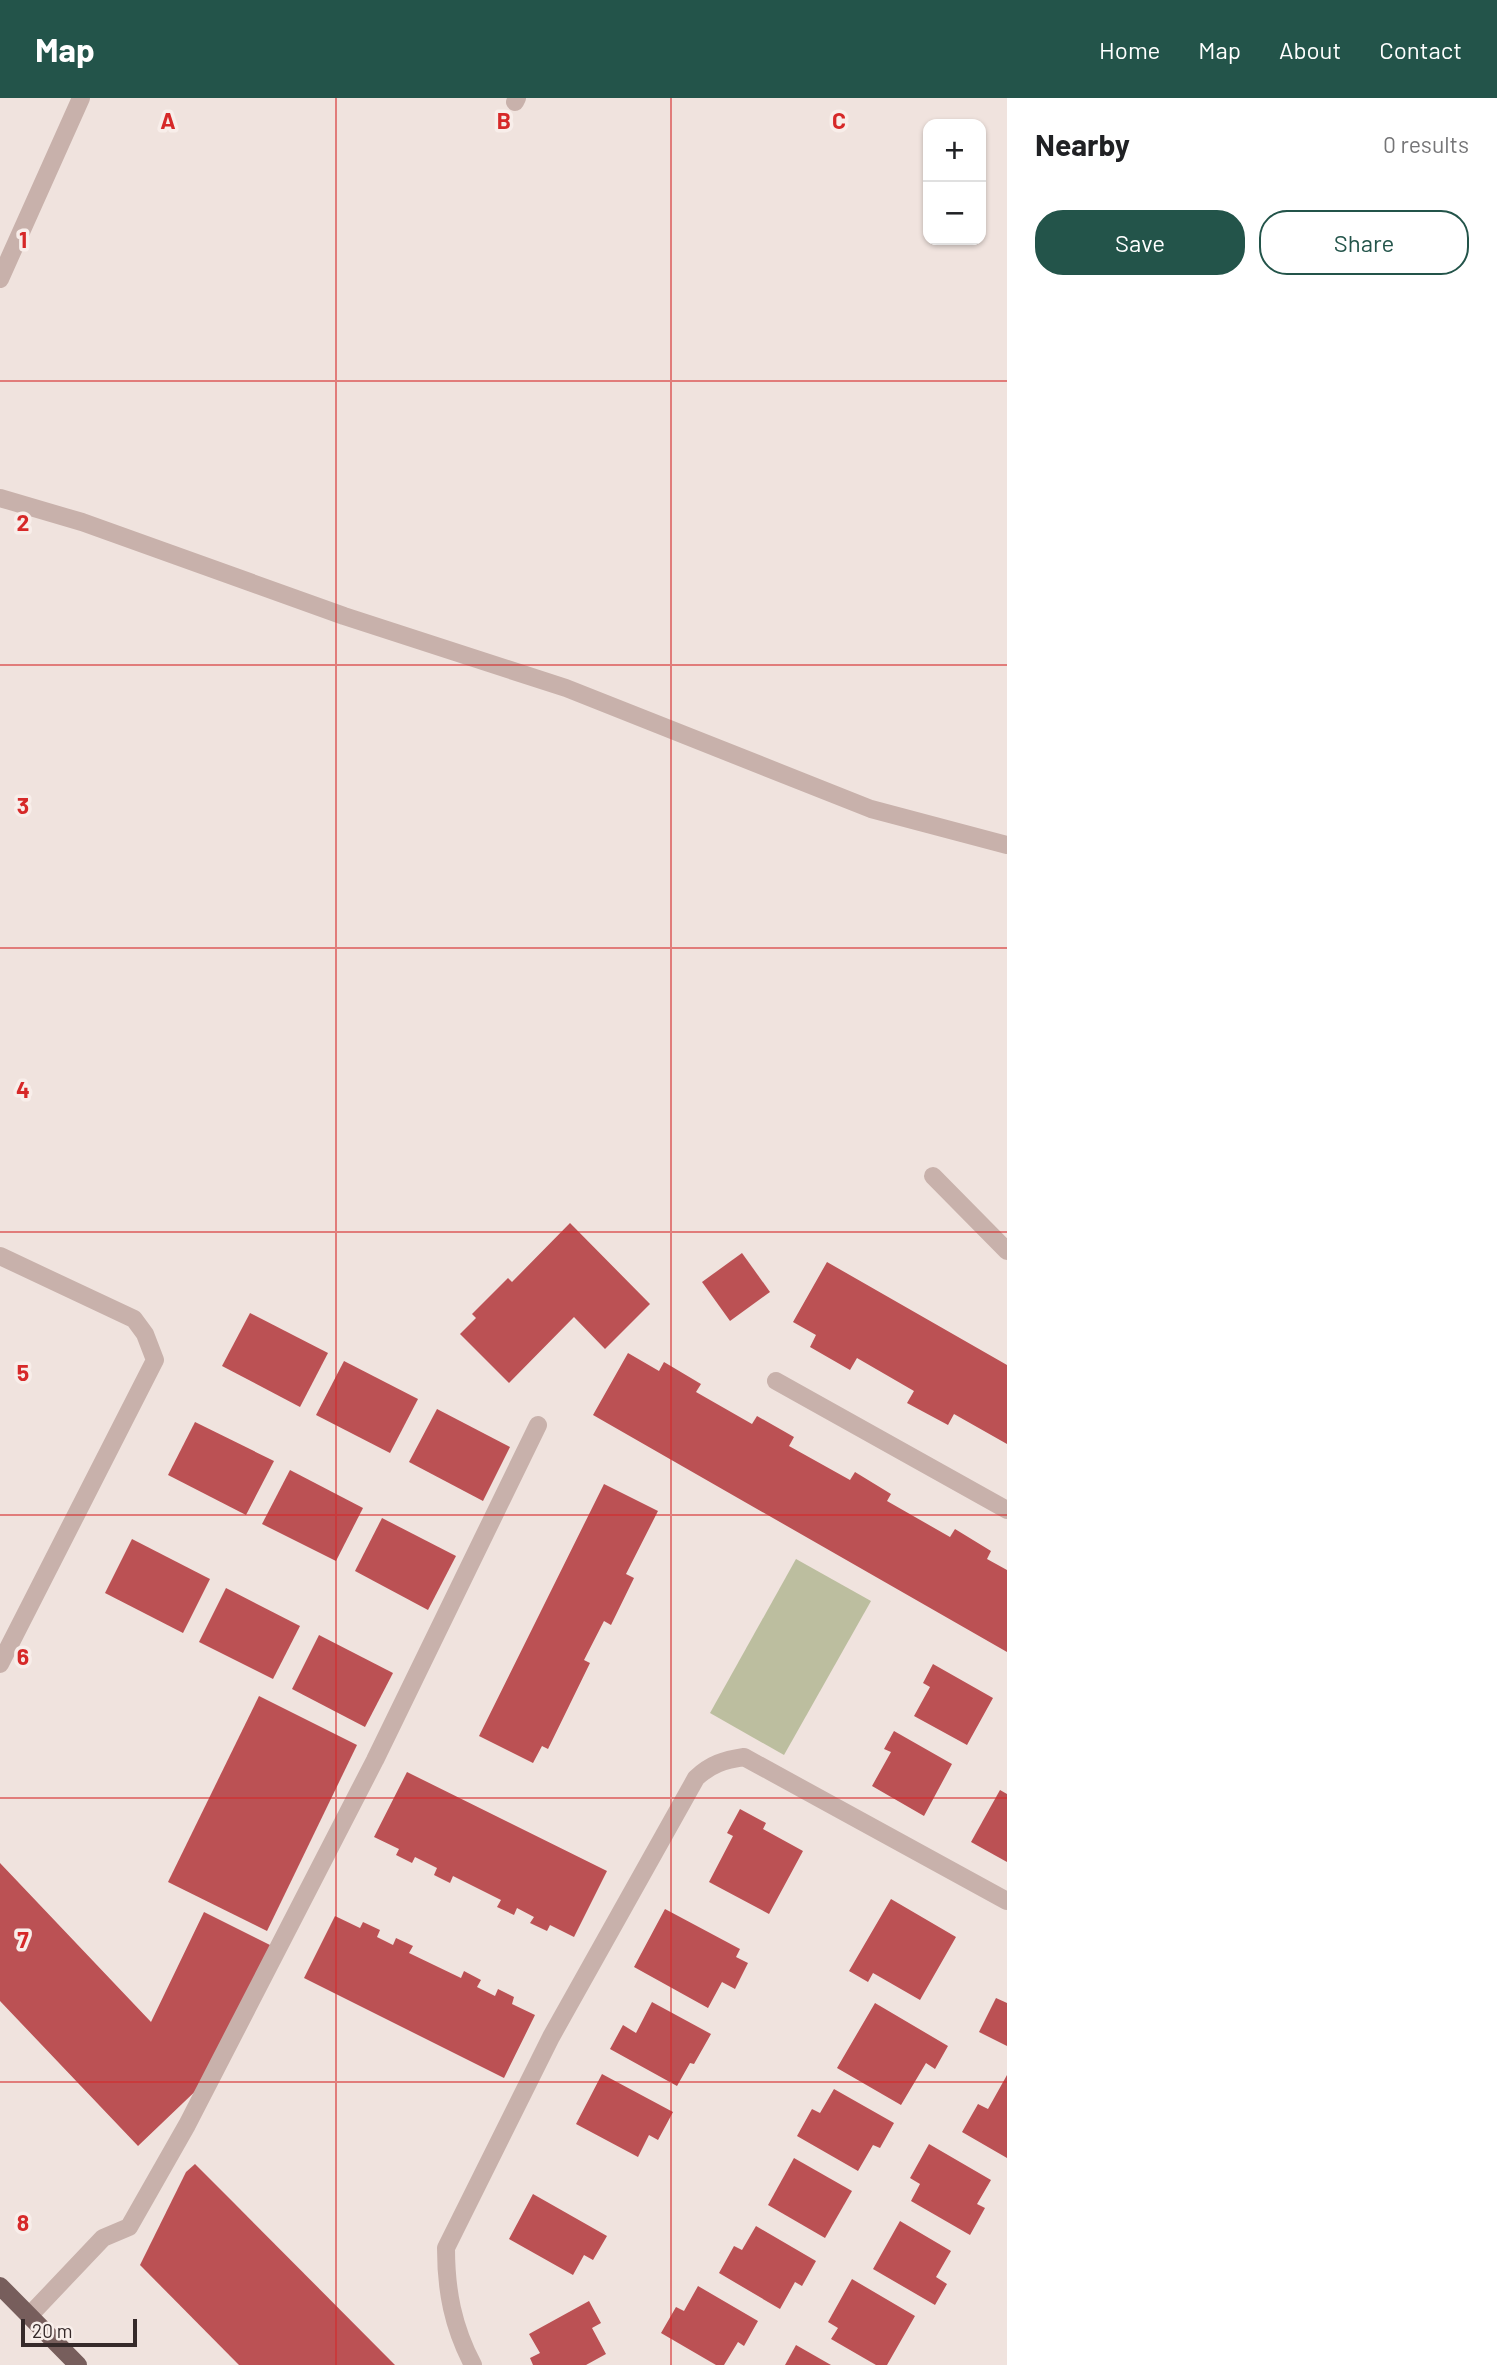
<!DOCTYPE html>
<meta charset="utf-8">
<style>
:root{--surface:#fff;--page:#f6f6f6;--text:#202124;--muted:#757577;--line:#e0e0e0;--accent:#23544a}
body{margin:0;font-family:Barlow,sans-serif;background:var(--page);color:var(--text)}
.controls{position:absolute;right:21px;top:21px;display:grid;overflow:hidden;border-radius:14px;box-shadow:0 2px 5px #0004}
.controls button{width:63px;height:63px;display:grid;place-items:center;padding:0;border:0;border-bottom:2px solid var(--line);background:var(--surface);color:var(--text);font:35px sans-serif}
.scale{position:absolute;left:21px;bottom:18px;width:116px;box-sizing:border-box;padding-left:7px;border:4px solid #362a2a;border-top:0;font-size:19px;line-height:24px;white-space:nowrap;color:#362a2a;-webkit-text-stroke:5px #f8eeea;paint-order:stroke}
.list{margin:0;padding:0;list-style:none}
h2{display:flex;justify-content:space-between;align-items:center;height:91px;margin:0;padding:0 28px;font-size:30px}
h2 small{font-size:23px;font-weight:400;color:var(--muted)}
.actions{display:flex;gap:14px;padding:21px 28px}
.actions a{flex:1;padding:16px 0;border:2px solid var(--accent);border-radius:28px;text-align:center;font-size:24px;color:var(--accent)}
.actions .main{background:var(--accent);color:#fff}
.map{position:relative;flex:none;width:1007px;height:2267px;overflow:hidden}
header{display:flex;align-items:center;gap:42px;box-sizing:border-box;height:98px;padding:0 35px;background:var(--accent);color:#fff}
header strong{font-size:33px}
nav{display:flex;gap:38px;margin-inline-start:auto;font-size:24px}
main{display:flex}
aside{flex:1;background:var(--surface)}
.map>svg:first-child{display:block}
</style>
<header>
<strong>Map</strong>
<nav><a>Home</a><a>Map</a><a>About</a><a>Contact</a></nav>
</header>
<main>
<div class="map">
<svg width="1007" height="2267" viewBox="0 0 1007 2267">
<rect width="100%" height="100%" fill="#f0e3de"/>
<path fill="#bcbe9f" d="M796,1461L871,1503L784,1657L710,1615Z"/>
<g fill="#bb5154">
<path d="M570,1125L650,1206L605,1251L574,1219L509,1285L460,1236L476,1220L472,1216L508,1180L512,1184Z"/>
<path d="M742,1155L770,1194L730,1223L702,1184Z"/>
<path d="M827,1164L1007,1267V1346L954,1316L948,1327L907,1305L914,1293L857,1260L850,1272L810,1249L816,1237L793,1224Z"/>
<path d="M250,1215L328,1255L300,1309L222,1268Z"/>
<path d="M628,1255L659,1273L664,1264L701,1286L696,1294L752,1326L757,1318L794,1339L789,1348L850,1382L855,1374L891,1396L887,1403L950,1439L955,1431L991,1453L987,1461L1007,1472V1554L593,1317Z"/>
<path d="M344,1263L418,1301L390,1355L316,1317Z"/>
<path d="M437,1311L510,1349L483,1403L409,1364Z"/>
<path d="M195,1324L274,1363L246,1417L168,1377Z"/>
<path d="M290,1372L363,1410L336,1463L262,1426Z"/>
<path d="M604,1386L658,1413L626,1476L634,1480L611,1527L604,1523L584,1562L590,1565L548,1651L542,1648L533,1665L479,1638Z"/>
<path d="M382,1420L456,1458L428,1512L355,1473Z"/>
<path d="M132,1441L210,1481L183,1535L105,1495Z"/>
<path d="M226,1490L300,1528L273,1581L199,1544Z"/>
<path d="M319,1537L393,1575L365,1629L292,1591Z"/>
<path d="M933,1566L993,1600L967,1647L914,1618L930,1589L923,1585Z"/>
<path d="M259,1598L357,1647L267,1833L168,1784Z"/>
<path d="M894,1633L952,1666L924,1718L872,1688L891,1654L884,1651Z"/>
<path d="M407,1674L607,1773L574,1839L550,1827L547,1833L530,1825L534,1819L517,1810L514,1817L497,1809L501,1802L453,1778L450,1785L434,1777L437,1770L415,1759L412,1765L396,1757L399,1751L374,1739Z"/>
<path d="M1000,1692L1007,1696V1764L971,1744Z"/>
<path d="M740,1711L766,1725L763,1731L803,1753L769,1816L709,1784L733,1738L727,1735Z"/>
<path d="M0,1765L151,1924L204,1814L272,1848L206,1983L138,2048L0,1903Z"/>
<path d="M891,1801L956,1839L920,1902L873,1875L868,1884L849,1873Z"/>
<path d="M665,1811L740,1851L736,1859L748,1865L735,1891L722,1884L708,1910L634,1869Z"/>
<path d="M335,1818L360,1830L363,1824L380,1832L377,1839L393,1847L396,1840L413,1848L409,1855L461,1880L464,1873L481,1882L477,1889L495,1898L498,1891L514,1899L512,1906L535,1917L504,1980L304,1880Z"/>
<path d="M996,1900L1007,1905V1948L979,1934Z"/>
<path d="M652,1904L711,1936L694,1966L690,1965L677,1988L610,1951L623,1927L636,1935Z"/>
<path d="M875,1905L948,1948L935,1971L926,1965L901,2007L837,1970Z"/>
<path d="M602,1976L673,2014L658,2042L649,2037L638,2059L576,2026Z"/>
<path d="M1007,1977V2060L962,2034L978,2006L988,2011Z"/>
<path d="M834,1991L894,2025L880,2050L873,2047L858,2073L797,2038L812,2011L820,2015Z"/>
<path d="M929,2046L991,2082L977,2106L985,2110L970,2137L911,2103L920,2086L910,2080Z"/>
<path d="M794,2060L852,2093L825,2140L768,2107Z"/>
<path d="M195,2066L233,2104L395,2267H239L140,2167L186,2074Z"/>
<path d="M533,2096L607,2138L593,2162L584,2157L573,2177L509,2141Z"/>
<path d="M900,2123L951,2153L936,2179L947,2186L935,2207L873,2171Z"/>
<path d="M756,2128L816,2163L802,2188L795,2184L780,2211L719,2175L734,2148L742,2152Z"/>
<path d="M852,2181L915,2218L887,2267H876L831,2241L838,2230L828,2224Z"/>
<path d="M698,2188L758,2223L744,2248L738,2244L724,2267H716L661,2235L676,2209L684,2213Z"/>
<path d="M589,2203L601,2225L592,2230L606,2256L586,2267H533L530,2260L540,2255L529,2236Z"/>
<path d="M796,2247L831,2267H785Z"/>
</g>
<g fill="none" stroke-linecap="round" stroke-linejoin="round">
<g stroke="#c8b1ab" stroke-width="18">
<path d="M0,181L81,0"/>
<path d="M0,1158L134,1221L145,1236L155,1262L0,1566"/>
<path d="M776,1283L1007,1412"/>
<path d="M29,2218L103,2140L129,2129L187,2027L375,1662L538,1327"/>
<path d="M473,2267C453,2229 446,2193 446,2150L551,1939L696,1680C711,1666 724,1662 744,1659L1007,1803"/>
</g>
<g stroke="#c8b1ab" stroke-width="18">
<path d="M515,4L517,0"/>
<path d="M0,400L82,424L344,518L566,590L871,711L1007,747"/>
<path d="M933,1078L1007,1153"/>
</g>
<path stroke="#775e5c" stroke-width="18" d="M0,2188L78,2267"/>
</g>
<path fill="none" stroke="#d62828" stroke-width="2" stroke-opacity="0.55" d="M336,0V2267M671,0V2267M0,283H1007M0,567H1007M0,850H1007M0,1134H1007M0,1417H1007M0,1700H1007M0,1984H1007"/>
<g font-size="23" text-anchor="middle" font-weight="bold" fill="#d62828" stroke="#f8eeea" stroke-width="7" stroke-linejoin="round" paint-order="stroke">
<text x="168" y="31">A</text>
<text x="504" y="31">B</text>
<text x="839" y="31">C</text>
<text x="23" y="150">1</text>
<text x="23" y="433">2</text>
<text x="23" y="716">3</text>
<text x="23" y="1000">4</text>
<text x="23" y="1283">5</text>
<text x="23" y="1567">6</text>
<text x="23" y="1850">7</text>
<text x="23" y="2133">8</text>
</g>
</svg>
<div class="controls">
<button>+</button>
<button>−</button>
</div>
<div class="scale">20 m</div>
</div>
<aside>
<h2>Nearby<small>0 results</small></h2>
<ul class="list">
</ul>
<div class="actions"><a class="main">Save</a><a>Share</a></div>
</aside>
</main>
